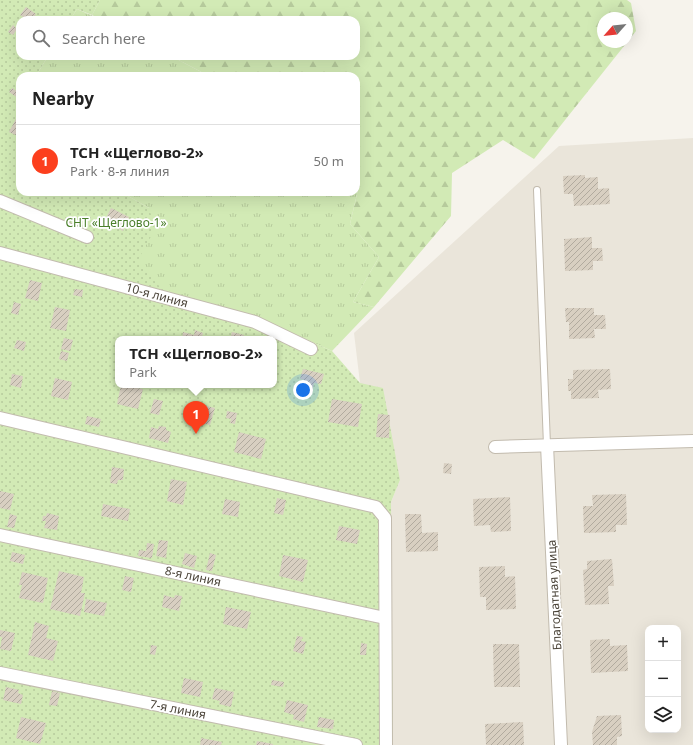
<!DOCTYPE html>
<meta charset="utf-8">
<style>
:root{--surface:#fff;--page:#f2f2f2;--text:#222;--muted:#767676;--line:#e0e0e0;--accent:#fc3f1d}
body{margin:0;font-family:"Noto Sans",sans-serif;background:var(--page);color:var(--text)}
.controls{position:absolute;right:12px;bottom:12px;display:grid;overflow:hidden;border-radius:8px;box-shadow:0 4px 16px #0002}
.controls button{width:36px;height:36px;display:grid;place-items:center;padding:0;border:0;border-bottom:1px solid var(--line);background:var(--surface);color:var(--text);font:20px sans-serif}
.compass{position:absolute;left:597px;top:12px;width:36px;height:36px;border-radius:50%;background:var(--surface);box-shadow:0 4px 16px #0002;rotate:243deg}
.you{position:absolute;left:303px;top:390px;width:14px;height:14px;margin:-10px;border:3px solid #fff;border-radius:50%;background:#1a73e8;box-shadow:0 0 0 6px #1a73e833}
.badge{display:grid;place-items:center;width:26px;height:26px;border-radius:50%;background:var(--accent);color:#fff;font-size:13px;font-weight:700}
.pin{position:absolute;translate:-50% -33px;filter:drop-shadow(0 1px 2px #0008)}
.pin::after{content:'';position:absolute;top:21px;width:14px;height:12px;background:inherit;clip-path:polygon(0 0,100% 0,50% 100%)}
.popup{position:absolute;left:115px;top:336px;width:162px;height:52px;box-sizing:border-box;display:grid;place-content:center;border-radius:8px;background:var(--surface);filter:drop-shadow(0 1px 3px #0005);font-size:13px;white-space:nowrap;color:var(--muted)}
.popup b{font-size:15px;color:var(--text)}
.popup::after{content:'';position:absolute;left:50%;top:100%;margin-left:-8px;border:8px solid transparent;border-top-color:var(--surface)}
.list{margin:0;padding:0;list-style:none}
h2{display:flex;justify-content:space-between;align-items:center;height:52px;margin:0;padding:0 16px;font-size:17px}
h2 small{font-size:13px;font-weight:400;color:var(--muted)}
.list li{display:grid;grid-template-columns:26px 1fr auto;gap:12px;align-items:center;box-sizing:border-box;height:72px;padding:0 16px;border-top:1px solid var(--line)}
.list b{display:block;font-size:15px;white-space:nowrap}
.list p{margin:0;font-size:13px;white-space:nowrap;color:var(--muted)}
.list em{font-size:13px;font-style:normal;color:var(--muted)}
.icon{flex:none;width:22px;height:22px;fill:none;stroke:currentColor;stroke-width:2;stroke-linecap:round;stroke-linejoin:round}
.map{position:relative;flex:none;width:693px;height:745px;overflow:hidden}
.search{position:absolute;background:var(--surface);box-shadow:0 4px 16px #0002;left:16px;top:16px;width:344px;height:44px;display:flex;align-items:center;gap:10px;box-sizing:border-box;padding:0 14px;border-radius:12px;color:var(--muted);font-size:15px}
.panel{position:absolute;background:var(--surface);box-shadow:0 4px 16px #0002;left:16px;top:72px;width:344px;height:124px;border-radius:12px}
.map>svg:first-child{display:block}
</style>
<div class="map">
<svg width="693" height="745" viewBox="0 0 693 745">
<defs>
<pattern id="grass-tufts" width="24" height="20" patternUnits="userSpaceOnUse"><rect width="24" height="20" fill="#d2eab5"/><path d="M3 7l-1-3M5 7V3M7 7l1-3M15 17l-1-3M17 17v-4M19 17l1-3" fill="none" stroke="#b6ca9c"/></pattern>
<pattern id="forest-firs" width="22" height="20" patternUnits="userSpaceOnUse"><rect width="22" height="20" fill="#d2eab5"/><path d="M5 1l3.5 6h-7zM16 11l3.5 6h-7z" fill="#b6ca9c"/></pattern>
<pattern id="park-dots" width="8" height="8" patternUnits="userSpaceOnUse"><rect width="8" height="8" fill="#d2eab5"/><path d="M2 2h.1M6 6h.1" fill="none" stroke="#b6ca9c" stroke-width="1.8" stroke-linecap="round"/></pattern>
<pattern id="building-hatch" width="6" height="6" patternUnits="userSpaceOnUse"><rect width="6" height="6" fill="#d8cfc1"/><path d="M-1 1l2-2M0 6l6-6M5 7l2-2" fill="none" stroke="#b1aa9e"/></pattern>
</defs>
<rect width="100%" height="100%" fill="#f6f3ec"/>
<path fill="#eae5da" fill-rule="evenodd" d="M693,138V745H393L391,502L400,480L360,383L354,333L559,146ZM648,628H678V730H648Z"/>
<g fill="url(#grass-tufts)">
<path d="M77,9L102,20H70Z"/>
<path d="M48,56H171L209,76H36Z"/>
<path d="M356,181H360L350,224L379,257L353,302L374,307L332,351L261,319L115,280L149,208L121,192H356Z"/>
</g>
<path fill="url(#forest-firs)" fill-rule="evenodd" d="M100,0H627L631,3L636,31L534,159L503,140L452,173L451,216L374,307L353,302L379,257L350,224L360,181H356V76H209L171,56H356V20H102L92,15ZM603,18H627V42H603Z"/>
<path fill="url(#park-dots)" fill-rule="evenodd" d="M0,0H100L92,15L77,9L70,20H20V56H48L36,76H20V192H121L149,208L155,229L137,262L161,288L261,319L332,351L360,383L383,388L400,480L391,502L393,745H0ZM118,339H274V385H118Z"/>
<g fill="url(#building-hatch)">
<path d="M26,7L36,14L32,20H28L20,15Z"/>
<path d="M13,25L17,29L13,35L8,32Z"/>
<path d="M12,88L20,93L18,98L9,92Z"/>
<path d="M17,117L20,118V137L9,132Z"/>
<path d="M585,175V178L598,177V189L609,188L610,204L574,206L573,194H564L563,176Z"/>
<path d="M111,208L129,217L123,231L104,222Z"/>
<path d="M592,237V248H602L603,261H593V270L565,271L564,239Z"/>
<path d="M30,280L42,283L38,301L25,298Z"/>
<path d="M75,289L83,290L82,297L73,295Z"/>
<path d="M14,302L21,304L18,315L11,313Z"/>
<path d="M55,307L70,310L66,331L50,328Z"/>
<path d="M565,308H594V315H605L606,329H594L595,338L569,339V322H566Z"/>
<path d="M195,330L203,333L202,337L208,339H182L183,332L194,335Z"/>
<path d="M232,332L244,335L243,339H230Z"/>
<path d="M64,338L73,340L70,351L61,349Z"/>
<path d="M17,340L26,342L24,351L14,348Z"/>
<path d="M61,351L69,353L67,361L59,359Z"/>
<path d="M303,369L324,374L321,384L314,383L312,392L301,389L304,380L300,379Z"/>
<path d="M610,369L611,389L598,390L599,398L571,399V391H568V379H573V370Z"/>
<path d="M12,374L23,376L21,388L10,385Z"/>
<path d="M55,378L72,382L68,400L51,396Z"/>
<path d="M121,385L143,389L138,409L117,404Z"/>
<path d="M154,399L163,401L159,415L150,413Z"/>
<path d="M332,399L362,404L358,427L328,422Z"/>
<path d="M194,403L215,408L210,425L190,420Z"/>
<path d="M227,411L237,413L235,424L230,423L231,419L226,418Z"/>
<path d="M378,414L390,415L389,438L376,437Z"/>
<path d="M87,416L101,419L99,427L85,424Z"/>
<path d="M159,426L166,427V430L171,432L168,443L149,438L151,427L158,429Z"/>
<path d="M239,432L266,439L261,459L234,452Z"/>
<path d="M444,463L452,464L451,474L443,473Z"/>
<path d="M112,467L124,469L123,480H118L117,484L110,483Z"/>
<path d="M171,479L187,482L183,505L167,501Z"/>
<path d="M0,491L14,494L10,510L0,508Z"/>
<path d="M626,494L627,525H616V532L584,533L583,506H593L592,495Z"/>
<path d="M510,497L511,531L491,532L490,525L474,526L473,499Z"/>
<path d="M277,498L286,500L283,515L274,513Z"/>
<path d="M225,499L240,502L238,517L222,514Z"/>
<path d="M103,504L130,509L128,521L101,516Z"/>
<path d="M47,513L59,516L57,530L44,528L46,521H42L43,516H46Z"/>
<path d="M10,514L17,516L14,528L7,527Z"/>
<path d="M405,514H421L422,533L438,532V551L406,552Z"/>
<path d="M339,526L360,530L357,544L336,540Z"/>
<path d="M159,540L168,541L166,558L156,556Z"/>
<path d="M147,543L154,544L152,558L138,556L139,550L146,551Z"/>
<path d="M12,552L25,555L23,564L10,561Z"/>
<path d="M185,553L197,556L194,568L182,564Z"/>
<path d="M210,553L216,555L212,571L206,570Z"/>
<path d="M283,555L308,560L303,582L279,576Z"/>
<path d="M612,559L614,586H608L609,604L585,605L583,570L587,569V561Z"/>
<path d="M505,566V577L515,576L516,609L486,610V597H480L479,567Z"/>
<path d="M59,571L84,577L81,593H85L80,616L50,609Z"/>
<path d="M22,572L48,578L43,603L19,598L22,585H19Z"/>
<path d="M125,576L134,578L131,592L122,590Z"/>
<path d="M164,595L174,598L175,595L182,596L179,611L162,607Z"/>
<path d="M86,599L107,603L104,616L84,612Z"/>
<path d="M226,607L251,612L247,629L223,624Z"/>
<path d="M35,622L49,626L46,638L58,641L53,661L28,655Z"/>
<path d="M0,630L15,633L11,651L0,649L2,637H0Z"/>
<path d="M297,636L303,637L301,641L306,642L303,654L293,651Z"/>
<path d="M610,639V646L627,645L628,671L591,673L590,640Z"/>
<path d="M361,643L367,644L366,655H360Z"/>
<path d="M493,644H519L520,687H494Z"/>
<path d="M151,645L157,646L155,655L150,654Z"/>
<path d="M184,678L203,682L200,697L181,693Z"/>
<path d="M272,680L284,682L283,687L271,685Z"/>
<path d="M6,687L19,690L18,693L23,695L21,704L3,700Z"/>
<path d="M215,688L234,692L231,707L219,704L220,701L212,699Z"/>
<path d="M52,691L60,693L57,706L49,705Z"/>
<path d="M287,700L308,705L304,722L293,719L294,715L284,712Z"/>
<path d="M621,715L622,736L617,737V745H593L592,732L597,716Z"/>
<path d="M21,717L46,723L40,744L16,738Z"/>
<path d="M319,717L334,720L333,729L317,727Z"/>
<path d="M523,722L524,745H486L485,724Z"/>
<path d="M201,738L222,742L221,745H200Z"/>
<path d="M257,741L273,744V745H256Z"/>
</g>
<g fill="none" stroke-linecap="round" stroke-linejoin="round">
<defs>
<path id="service" d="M537,190L547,445"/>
<g id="minor">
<path d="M0,201L87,237"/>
<path d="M0,253L255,322L311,349"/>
<path d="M0,418L376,507L385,518L386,745"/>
<path d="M547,445L561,745"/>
<path d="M495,447L693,441"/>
<path d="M0,535L385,618"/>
<path d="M0,673L356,745"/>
</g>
</defs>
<use href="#service" stroke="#c2bbae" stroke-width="8"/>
<use href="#minor" stroke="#c2bbae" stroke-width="14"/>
<use href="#service" stroke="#fff" stroke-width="6"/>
<use href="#minor" stroke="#fff" stroke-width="12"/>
</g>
<g text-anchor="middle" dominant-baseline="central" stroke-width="3.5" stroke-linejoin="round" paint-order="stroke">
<g font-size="12" fill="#4a7f2a" stroke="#fff">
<text x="116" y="222">СНТ «Щеглово-1»</text>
</g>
<g font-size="12" fill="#4b4439" stroke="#fff">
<text transform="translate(157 295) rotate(15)">10-я линия</text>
<text transform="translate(193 576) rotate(12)">8-я линия</text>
<text transform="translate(554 595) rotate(-93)">Благодатная улица</text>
<text transform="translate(178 709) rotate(11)">7-я линия</text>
</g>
</g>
</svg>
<div class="controls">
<button>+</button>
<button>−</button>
<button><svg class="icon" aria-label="layers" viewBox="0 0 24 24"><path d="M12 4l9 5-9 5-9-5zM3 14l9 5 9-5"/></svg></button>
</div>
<svg class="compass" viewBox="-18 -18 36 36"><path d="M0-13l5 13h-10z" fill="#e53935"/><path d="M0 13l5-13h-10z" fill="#767676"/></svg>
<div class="you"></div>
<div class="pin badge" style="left:196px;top:434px">1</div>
<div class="popup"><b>ТСН «Щеглово-2»</b>Park</div>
<div class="search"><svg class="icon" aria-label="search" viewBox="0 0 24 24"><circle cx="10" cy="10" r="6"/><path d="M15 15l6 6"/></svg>Search here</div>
<section class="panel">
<h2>Nearby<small></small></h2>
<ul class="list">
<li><span class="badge">1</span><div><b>ТСН «Щеглово-2»</b><p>Park · 8-я линия</p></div><em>50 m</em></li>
</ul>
</section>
</div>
